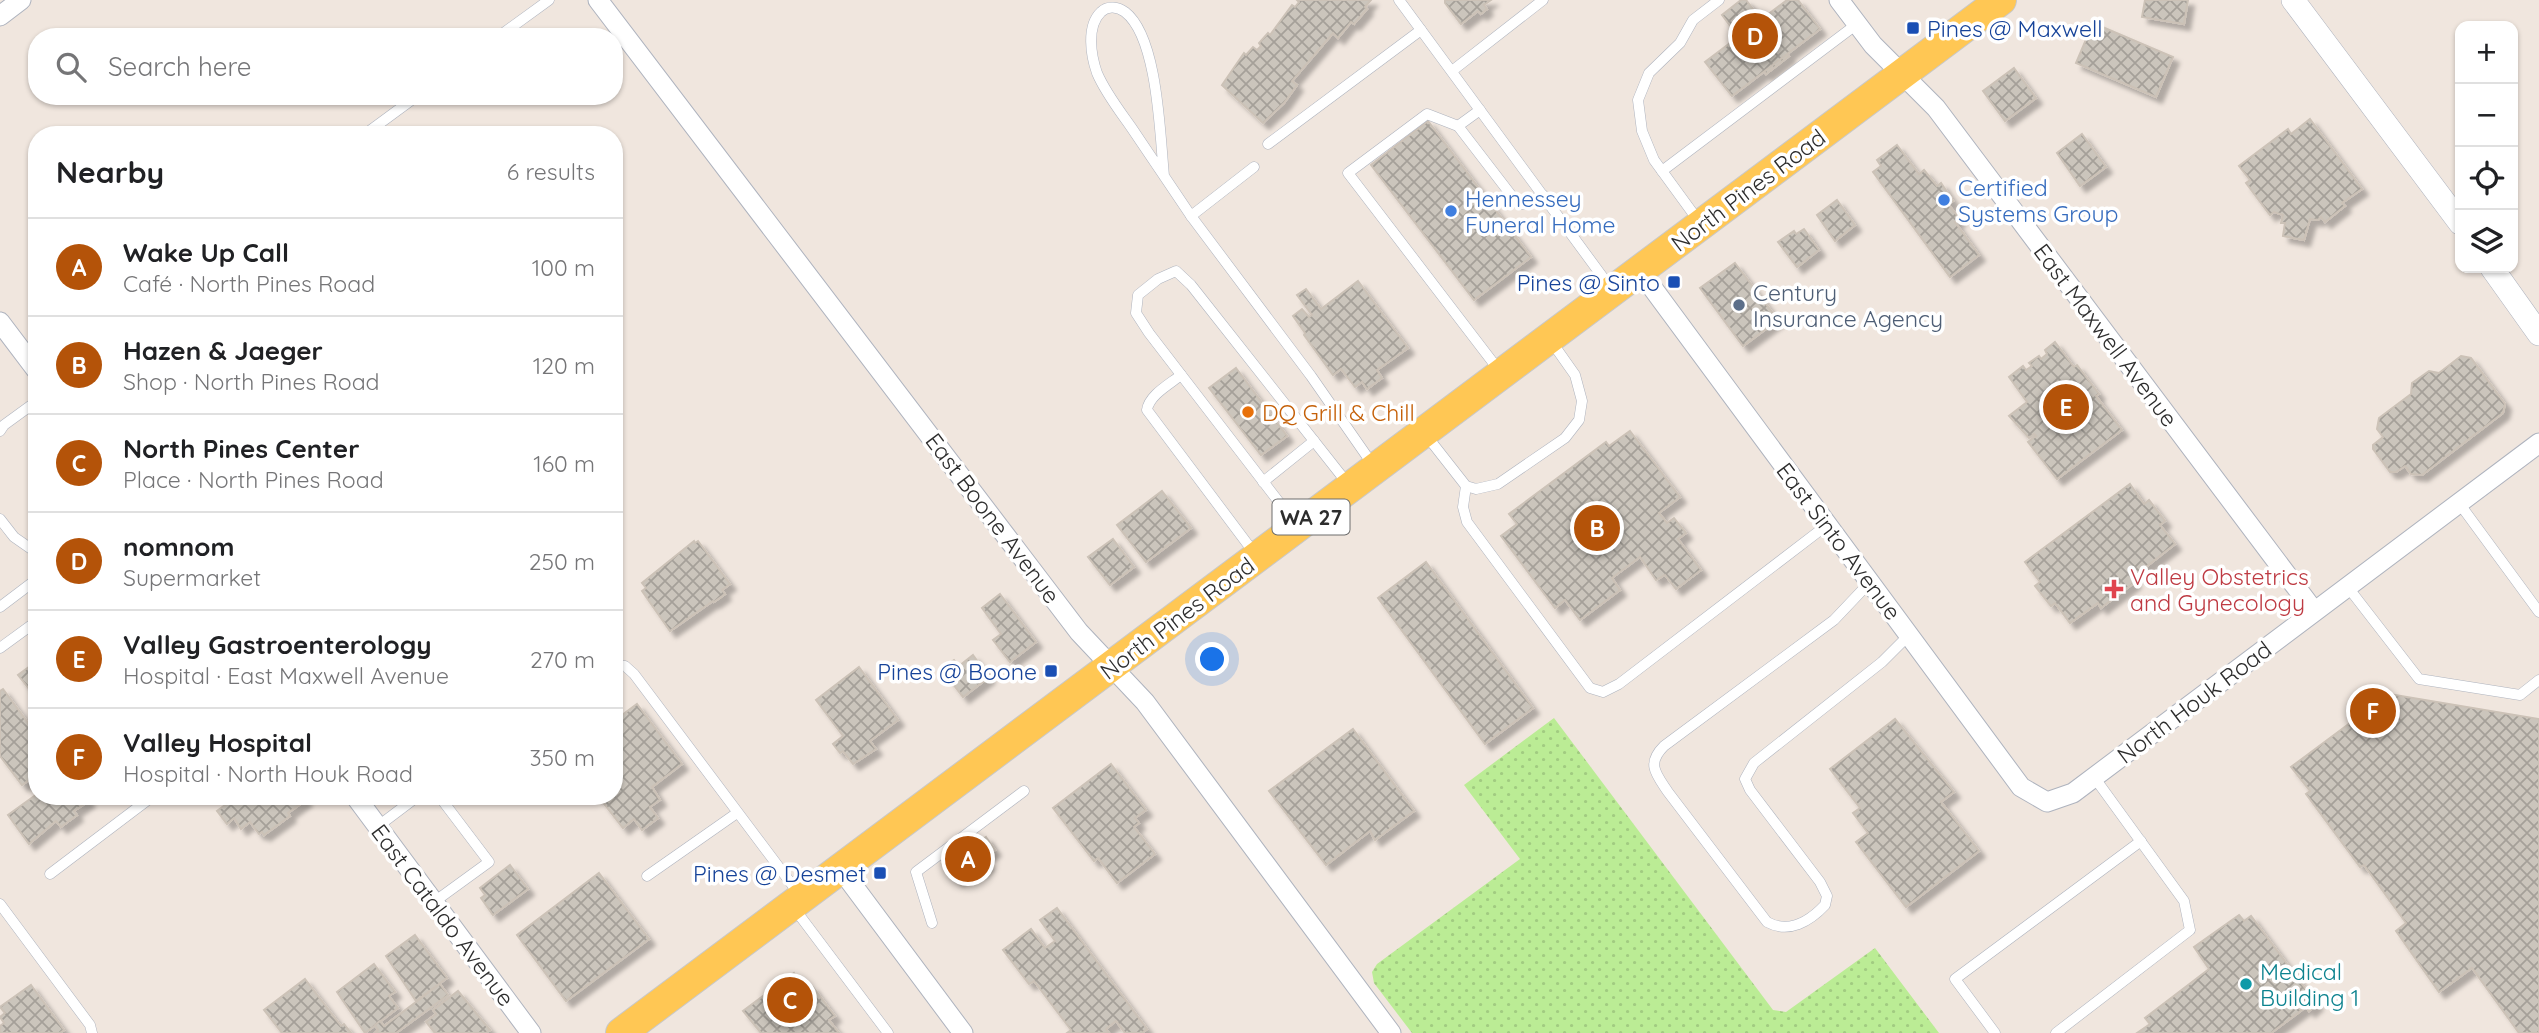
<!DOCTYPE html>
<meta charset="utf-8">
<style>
:root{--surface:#fff;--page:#f6f6f6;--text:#202124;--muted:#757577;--line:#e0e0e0;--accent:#b45309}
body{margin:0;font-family:Quicksand,sans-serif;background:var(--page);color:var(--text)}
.controls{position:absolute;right:21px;top:21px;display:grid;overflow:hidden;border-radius:14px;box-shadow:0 2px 5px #0004}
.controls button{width:63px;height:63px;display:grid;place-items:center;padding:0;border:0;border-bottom:2px solid var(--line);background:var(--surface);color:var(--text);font:35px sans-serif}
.you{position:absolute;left:1213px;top:660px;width:24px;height:24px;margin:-18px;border:5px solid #fff;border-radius:50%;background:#1a73e8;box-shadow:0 0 0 10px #1a73e833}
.badge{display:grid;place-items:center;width:46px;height:46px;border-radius:50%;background:var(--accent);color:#fff;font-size:23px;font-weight:700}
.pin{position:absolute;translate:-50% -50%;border:4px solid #fff;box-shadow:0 2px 7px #0006}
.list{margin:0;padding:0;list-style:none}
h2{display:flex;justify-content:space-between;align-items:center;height:91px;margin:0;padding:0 28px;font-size:30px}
h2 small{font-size:23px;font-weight:400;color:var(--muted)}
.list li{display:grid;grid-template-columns:46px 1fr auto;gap:21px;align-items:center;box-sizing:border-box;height:98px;padding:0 28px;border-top:2px solid var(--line)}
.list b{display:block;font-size:26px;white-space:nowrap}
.list p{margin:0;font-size:23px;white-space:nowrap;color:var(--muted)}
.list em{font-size:23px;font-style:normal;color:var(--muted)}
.icon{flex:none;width:38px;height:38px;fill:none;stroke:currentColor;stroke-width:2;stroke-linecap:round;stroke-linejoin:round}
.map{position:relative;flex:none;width:2539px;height:1033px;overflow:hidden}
.search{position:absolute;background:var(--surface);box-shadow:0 2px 5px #0004;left:28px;top:28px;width:595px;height:77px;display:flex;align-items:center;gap:18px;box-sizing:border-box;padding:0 24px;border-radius:28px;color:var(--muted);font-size:26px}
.panel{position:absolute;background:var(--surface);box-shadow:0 2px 5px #0004;left:28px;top:126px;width:595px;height:679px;border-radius:28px}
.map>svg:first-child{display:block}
</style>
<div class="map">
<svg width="2539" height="1033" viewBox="0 0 2539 1033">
<defs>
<pattern id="grass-dots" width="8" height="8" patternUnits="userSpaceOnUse" patternTransform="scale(1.75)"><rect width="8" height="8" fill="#bbec95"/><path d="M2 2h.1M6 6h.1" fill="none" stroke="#a1cb81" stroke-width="1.8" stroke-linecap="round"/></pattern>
<pattern id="building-cross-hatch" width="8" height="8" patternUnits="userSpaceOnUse" patternTransform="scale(1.75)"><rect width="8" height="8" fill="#cbc5bc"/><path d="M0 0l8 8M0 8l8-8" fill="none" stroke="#a5a099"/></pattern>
<filter id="shadow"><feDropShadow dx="6" dy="6" stdDeviation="2" flood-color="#0004"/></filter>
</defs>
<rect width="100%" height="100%" fill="#f0e6de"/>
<path fill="url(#grass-dots)" d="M1554,718L1773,1010L1786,1012L1875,948L1939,1033H1412L1374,983L1372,972L1377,964L1520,859L1464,785Z"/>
<g fill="url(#building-cross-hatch)" stroke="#ccc2b7" stroke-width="2" filter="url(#shadow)">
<path d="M1297,0H1371L1365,7L1367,9L1354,24L1351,22L1338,38L1333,33L1292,81L1297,85L1284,103L1263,123L1222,85L1244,53L1246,55L1253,47L1257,50L1261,46L1259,43L1268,33L1270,35L1292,5L1295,7L1299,2Z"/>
<path d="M1445,0H1491L1484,5L1487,9L1481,14L1478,11L1461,24L1445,3Z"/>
<path d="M1741,0H1746L1789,56L1766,74L1722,15Z"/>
<path d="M1787,0H1798L1820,29L1732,96L1705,62Z"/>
<path d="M2145,0H2188L2184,24L2142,17Z"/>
<path d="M2093,23L2173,57L2156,97L2076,63Z"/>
<path d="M2014,68L2036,98L2005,121L1983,91Z"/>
<path d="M2310,119L2362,189L2342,203L2345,206L2325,222L2321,217L2318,220L2310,219L2304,240L2283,236L2285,223H2281L2283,215L2274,212L2270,215L2246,183L2250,180L2239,166L2288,129L2291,134Z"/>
<path d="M1428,121L1531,257L1474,300L1371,165Z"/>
<path d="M2082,134L2106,167L2080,186L2057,153Z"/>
<path d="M1897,145L1919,174L1924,170L1937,186L1941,183L1953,201L1948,204L1960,219L1955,222L1979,255L1950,277L1873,172L1881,166L1877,160Z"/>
<path d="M1837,200L1855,225L1835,241L1817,215Z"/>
<path d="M1804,229L1819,250L1797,267L1778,242L1794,231L1796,234Z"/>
<path d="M1735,263L1778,320L1743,346L1700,288Z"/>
<path d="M1358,281L1408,348L1377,370L1382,378L1367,389L1362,382L1355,387L1341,369L1333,375L1304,335L1305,333L1293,316L1302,309L1309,317L1312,315L1297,295L1306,289L1321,309Z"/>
<path d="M2055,342L2074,367L2077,365L2099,394L2096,396L2122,430L2057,479L2028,442L2036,436L2034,434L2029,438L2009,416L2027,402L2009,377L2023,366L2026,370L2032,366L2029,363L2039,356L2041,359L2047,354L2045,350Z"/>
<path d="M2461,356L2471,358L2505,404L2503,413L2422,475L2411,474L2405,466L2396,472H2390L2373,449V445L2383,437L2377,429L2379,418L2411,394L2412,383L2429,371L2439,373Z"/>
<path d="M1236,368L1287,436L1261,455L1209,388Z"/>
<path d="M1630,431L1680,497L1659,513L1667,523L1674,518L1686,533L1678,539L1701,570L1676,589L1665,575L1656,580L1640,557L1612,578L1620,590L1580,620L1565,600L1555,608L1501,536L1517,524L1509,514L1606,442L1609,446Z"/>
<path d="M2130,484L2144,504L2149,500L2165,521L2160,525L2175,544L2132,578L2135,582L2101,608L2098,603L2070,623L2055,603L2051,606L2035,586L2040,582L2025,562Z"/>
<path d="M1162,491L1191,528L1146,562L1117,525Z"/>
<path d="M1113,539L1134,567L1110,585L1088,557Z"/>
<path d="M694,541L695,543L698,541L730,584L722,590L725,594L714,602L713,601L670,631L642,591L646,588L642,583Z"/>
<path d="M1426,562L1533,708L1485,744L1378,598Z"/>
<path d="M1000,594L1036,642L1010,662L993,640L1001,634L982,608Z"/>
<path d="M973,655L989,677L963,697L947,676L950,673L945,666L954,660L959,666Z"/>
<path d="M37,661V699L18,675Z"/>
<path d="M859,667L898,720L870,741L876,749L853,764L843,751L840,753L833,744L843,736L816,700Z"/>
<path d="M3,689L37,735V774L22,785L0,756V691Z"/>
<path d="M2389,694L2539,719V1033H2519L2472,968L2439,992L2396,931L2406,923L2364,865L2360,867L2306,794L2310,791L2291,767Z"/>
<path d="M637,704L682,764L652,787L660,800L650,807L658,818L642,830L634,819L623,828L598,796H614V721Z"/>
<path d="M1895,719L1954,792L1941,802L1979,851L1906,907L1856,842L1868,833L1853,813L1860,808L1830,769Z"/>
<path d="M1353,729L1414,811L1375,840L1370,831L1326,865L1269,791Z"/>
<path d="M1111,764L1146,810L1135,818L1139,823L1134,827L1155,854L1117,883L1098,858L1094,861L1053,808Z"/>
<path d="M37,794L44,801L51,796H85L89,801L74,811L77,815L61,827L56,821L29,844L8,815Z"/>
<path d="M224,796H303L306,800L288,813L290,816L264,835L262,832L259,834L250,822L241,829L234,818L227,824L217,811L225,805L222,798Z"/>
<path d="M986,837L995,850L983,858L988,864L980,871L977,867L957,880L942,864L964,850L961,845L969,840L973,846Z"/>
<path d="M510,865L528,889L493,915L481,898L485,895L480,888Z"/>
<path d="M599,873L649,939L566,1001L517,935Z"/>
<path d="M1057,908L1147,1029L1142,1033H1125L1116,1021L1106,1029L1109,1033H1067L1071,1030L1034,981L1029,984L1003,950L1031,929L1045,948L1055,941L1040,920Z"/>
<path d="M2239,915L2244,921L2251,916L2317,1004L2309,1011L2306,1007L2271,1033H2137L2150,1024L2145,1018L2209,969L2194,947Z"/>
<path d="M415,935L447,978L416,1001L386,956Z"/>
<path d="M374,964L395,992L389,996L398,1008L365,1033L337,992Z"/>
<path d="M794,973L807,990L812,986L835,1016L829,1020L839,1033H761L743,1011Z"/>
<path d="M305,979L341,1026L344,1024L351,1033H282L264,1010Z"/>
<path d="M440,984L448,995L396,1033H375L378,1030L375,1025L380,1021L384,1026Z"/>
<path d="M31,985L64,1030L60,1033H0V1026L4,1023L0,1017L5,1013L0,1007Z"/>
<path d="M458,991L490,1030L486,1033H435L426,1022L436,1014L433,1010Z"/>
</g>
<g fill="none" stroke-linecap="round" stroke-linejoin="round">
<defs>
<g id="service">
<path d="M1399,0L1610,287"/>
<path d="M498,37L549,0"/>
<path d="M1452,71L1543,0"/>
<path d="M1458,126L1480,110"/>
<path d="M364,135L417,96"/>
<path d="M1268,144L1421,30"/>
<path d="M1254,167L1191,216L1311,376L1373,465"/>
<path d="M1662,171L1857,24"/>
<path d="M1164,176C1160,136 1158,37 1125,12C1118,7 1108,5 1101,12C1086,26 1091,56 1097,73C1105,92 1119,110 1131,127C1151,157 1171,186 1191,216"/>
<path d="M1700,223L1654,160L1642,131L1638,100L1649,73L1680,43L1693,20L1719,0"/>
<path d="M1501,373L1348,173L1427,114L1458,126L1518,204H1525L1543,195"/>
<path d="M1181,375C1170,384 1149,395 1147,410L1255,554"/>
<path d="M0,431L4,425L37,401"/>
<path d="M1426,435L1466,486L1476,489L1498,484L1565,438L1579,420L1582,401L1575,375L1551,341"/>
<path d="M1263,482L1314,441"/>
<path d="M1466,486L1463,507L1467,522L1590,688L1603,692L1619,684L1827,525"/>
<path d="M2459,503L2539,612"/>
<path d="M0,519L14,537L37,553"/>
<path d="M1295,523L1149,333L1136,313L1138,295L1158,279L1176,271L1191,285L1348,484"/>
<path d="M1870,582L1834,620L1664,746C1646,764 1656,774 1668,792L1767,922C1789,934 1810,921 1825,905L1827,896L1820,882L1750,790L1745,779L1754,763L1882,662L1909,635"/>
<path d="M2347,586L2419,679L2520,695L2539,680"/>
<path d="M0,607L37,579"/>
<path d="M0,648L37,621"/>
<path d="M614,665L625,666L634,674L799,894"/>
<path d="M377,827L418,796"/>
<path d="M50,874L153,796"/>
<path d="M647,876L737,813"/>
<path d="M434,902L489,862L439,796"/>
<path d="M0,904L90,1025L92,1033"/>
<path d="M794,908L888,1033"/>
<path d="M932,923L916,872L1024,791"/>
<path d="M1995,1033L1955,979L2141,841"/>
<path d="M2056,1033L2190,930L2184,901L2094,777"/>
</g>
<g id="minor">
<path d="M598,0L1079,632L1145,702L1391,1033"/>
<path d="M1839,0L1873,45L1936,108L2314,611"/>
<path d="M0,16L21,0"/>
<path d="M1640,271L2021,787L2047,802L2073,793L2539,443"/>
<path d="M0,322L37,371"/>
<path d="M355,796L531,1033"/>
<path d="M840,868L963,1033"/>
</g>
<g id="tertiary">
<path d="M2293,0L2460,223"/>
<path d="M2492,268L2539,334"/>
</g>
<path id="primary" d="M621,1033L2001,0"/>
</defs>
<use href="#service" stroke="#aeb3be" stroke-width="11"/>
<use href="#minor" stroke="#aeb3be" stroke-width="21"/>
<use href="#tertiary" stroke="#aeb3be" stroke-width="24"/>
<use href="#primary" stroke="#c8c8c8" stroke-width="32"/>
<use href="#service" stroke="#fff" stroke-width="10"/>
<use href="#minor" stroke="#fff" stroke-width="19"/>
<use href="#tertiary" stroke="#fff" stroke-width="23"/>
<use href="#primary" stroke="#ffc754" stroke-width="30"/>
</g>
<g fill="#1a4fb4" stroke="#fff" stroke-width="2.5">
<rect x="1906" y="21" width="14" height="14" rx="3.5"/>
<rect x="1667" y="275" width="14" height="14" rx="3.5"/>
<rect x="1044" y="664" width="14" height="14" rx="3.5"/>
<rect x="873" y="866" width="14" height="14" rx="3.5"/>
</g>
<g fill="#3f7fe0" stroke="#fff" stroke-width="2.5">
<circle cx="1944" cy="200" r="7"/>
<circle cx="1451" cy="211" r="7"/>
</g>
<circle fill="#5c6f8a" stroke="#fff" stroke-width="2.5" cx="1739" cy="305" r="7"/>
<circle fill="#e8710a" stroke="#fff" stroke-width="2.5" cx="1248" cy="412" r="7"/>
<path fill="#e0444e" stroke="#fff" stroke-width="2.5" d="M2110.5 578.5h7v7h7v7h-7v7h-7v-7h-7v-7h7z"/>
<circle fill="#0f9aa8" stroke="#fff" stroke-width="2.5" cx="2246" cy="984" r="7"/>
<g text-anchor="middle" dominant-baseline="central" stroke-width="7" stroke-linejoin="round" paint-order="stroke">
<rect fill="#fff" stroke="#6c6c6c" stroke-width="2" x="1272.5" y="499.5" width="77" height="35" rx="5"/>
<g font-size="21" font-weight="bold" fill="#2d2d2d">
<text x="1311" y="517">WA 27</text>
</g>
<g font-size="23" fill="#164399" stroke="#fff" text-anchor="end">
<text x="1927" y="28" text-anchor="start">Pines @ Maxwell</text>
<text x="1660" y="282">Pines @ Sinto</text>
<text x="1037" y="671">Pines @ Boone</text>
<text x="866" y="873">Pines @ Desmet</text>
</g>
<g font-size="23" fill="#366cbe" stroke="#fff" text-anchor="start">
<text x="1958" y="187">Certified<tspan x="1958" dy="26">Systems Group</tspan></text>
<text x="1465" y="198">Hennessey<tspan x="1465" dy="26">Funeral Home</tspan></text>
</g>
<g font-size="23" fill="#2d2d2d" stroke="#fff">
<text transform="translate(1748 190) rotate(-37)">North Pines Road</text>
<text transform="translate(2106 335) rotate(53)">East Maxwell Avenue</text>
<text transform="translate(993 518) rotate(53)">East Boone Avenue</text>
<text transform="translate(1839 541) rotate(53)">East Sinto Avenue</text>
<text transform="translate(1177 618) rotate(-37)">North Pines Road</text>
<text transform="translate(2194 702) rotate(-37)">North Houk Road</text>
<text transform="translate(443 915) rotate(53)">East Cataldo Avenue</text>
</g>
<g font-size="23" fill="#4e5e75" stroke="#fff" text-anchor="start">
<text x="1753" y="292">Century<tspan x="1753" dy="26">Insurance Agency</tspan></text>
</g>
<g font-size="23" fill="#c56008" stroke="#fff" text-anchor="start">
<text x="1262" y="412">DQ Grill &amp; Chill</text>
</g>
<g font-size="23" fill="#be3a42" stroke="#fff" text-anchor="start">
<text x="2130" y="576">Valley Obstetrics<tspan x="2130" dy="26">and Gynecology</tspan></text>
</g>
<g font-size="23" fill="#0d838f" stroke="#fff" text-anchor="start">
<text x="2260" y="971">Medical<tspan x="2260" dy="26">Building 1</tspan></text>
</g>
</g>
</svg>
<div class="controls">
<button>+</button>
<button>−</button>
<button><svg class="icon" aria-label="locate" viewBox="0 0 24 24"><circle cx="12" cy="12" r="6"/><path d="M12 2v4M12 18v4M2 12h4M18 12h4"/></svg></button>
<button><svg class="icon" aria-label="layers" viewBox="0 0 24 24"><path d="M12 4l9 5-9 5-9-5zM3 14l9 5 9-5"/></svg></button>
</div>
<div class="you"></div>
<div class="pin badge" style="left:968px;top:859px">A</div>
<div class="pin badge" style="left:1597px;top:528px">B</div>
<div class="pin badge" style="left:790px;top:1000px">C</div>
<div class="pin badge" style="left:1755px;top:36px">D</div>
<div class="pin badge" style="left:2066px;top:407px">E</div>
<div class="pin badge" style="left:2373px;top:711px">F</div>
<div class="search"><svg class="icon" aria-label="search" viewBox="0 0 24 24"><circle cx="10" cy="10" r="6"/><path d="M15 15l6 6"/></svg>Search here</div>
<section class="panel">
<h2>Nearby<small>6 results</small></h2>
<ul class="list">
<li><span class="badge">A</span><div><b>Wake Up Call</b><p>Café · North Pines Road</p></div><em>100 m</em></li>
<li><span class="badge">B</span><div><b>Hazen &amp; Jaeger</b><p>Shop · North Pines Road</p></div><em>120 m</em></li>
<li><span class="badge">C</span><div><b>North Pines Center</b><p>Place · North Pines Road</p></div><em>160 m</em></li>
<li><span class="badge">D</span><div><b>nomnom</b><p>Supermarket</p></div><em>250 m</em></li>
<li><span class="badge">E</span><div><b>Valley Gastroenterology</b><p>Hospital · East Maxwell Avenue</p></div><em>270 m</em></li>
<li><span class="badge">F</span><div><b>Valley Hospital</b><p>Hospital · North Houk Road</p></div><em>350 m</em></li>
</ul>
</section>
</div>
